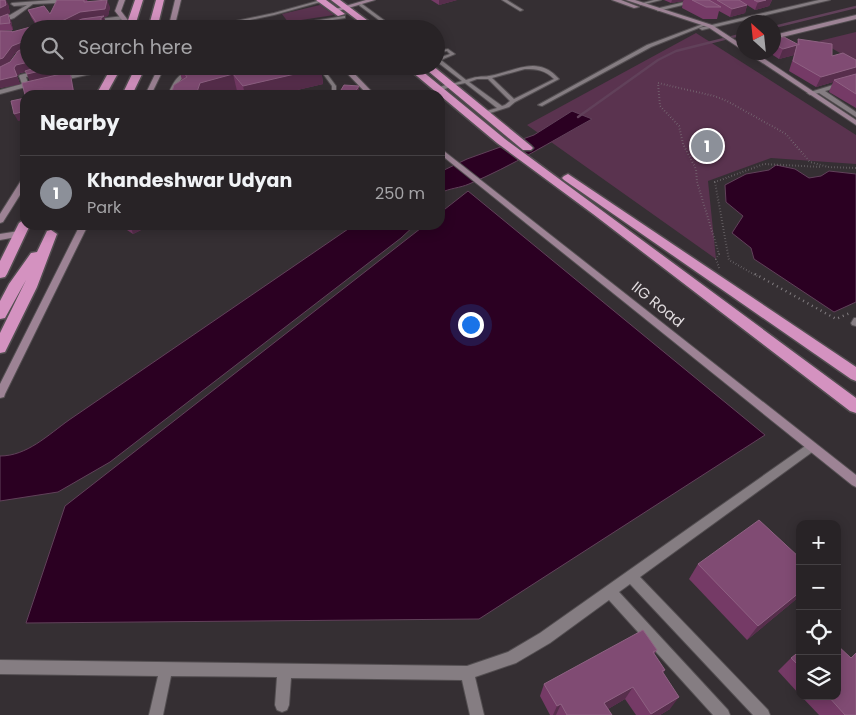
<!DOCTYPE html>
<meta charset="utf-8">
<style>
:root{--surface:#282326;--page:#342f32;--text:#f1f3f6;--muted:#a5a4a7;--line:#444043;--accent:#8c9099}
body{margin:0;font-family:Poppins,sans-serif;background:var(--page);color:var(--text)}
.controls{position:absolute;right:15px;bottom:15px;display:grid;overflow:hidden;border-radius:10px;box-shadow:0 2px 12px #0003}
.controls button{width:45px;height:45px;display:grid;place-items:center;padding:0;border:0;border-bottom:1px solid var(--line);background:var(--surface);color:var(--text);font:25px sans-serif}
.compass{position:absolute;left:736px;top:15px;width:45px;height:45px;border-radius:50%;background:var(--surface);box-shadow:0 2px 12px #0003;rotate:333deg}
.you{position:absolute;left:470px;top:324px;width:18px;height:18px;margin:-12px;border:4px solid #fff;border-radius:50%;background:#1a73e8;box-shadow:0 0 0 8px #1a73e833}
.badge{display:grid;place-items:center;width:32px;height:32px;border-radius:50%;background:var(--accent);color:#fff;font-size:16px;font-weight:700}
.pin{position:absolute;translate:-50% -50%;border:2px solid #fff;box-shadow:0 1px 5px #0006}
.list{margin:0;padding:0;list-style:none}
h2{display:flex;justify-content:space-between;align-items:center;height:65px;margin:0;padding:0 20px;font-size:21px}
h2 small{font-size:16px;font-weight:400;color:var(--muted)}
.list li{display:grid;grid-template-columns:32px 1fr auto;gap:15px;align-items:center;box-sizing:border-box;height:75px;padding:0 20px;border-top:1px solid var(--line)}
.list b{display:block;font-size:19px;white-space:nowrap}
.list p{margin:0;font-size:16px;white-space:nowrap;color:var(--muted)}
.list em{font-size:16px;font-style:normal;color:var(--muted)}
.icon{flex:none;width:28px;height:28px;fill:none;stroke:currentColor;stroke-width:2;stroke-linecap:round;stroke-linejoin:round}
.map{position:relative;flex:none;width:856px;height:715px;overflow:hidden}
.search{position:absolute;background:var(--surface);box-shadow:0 2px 12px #0003;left:20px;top:20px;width:425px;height:55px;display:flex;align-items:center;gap:12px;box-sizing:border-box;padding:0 18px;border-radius:28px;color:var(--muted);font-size:19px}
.panel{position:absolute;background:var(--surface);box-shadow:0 2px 12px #0003;left:20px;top:90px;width:425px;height:140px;border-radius:15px}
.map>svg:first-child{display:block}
</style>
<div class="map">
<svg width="856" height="715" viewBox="0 0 856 715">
<rect width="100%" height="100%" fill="#352f33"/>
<g fill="#5a334f">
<path d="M320,5L334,15L288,22L282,14Z"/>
<path d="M856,32V62L819,41Z"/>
<path d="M696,33L856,135V164L771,158L708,181L716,259L527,125Z"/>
</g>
<g fill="#2b0022" stroke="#61415a">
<path d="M572,111L592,119C552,141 512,166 469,184C460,188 450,188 440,193V172L467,159L534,135Z"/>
<path d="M776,165L795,169L809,178L821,176L829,171L856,174V302L834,312L754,259L751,248L732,233L743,216L726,202L725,185L746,174L769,170Z"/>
<path d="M468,191L765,435L479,619L26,623L65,506L425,225H440V213Z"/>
<path d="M354,225H415L401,238L110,462L58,492L0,501V456C27,456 48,435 69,420Z"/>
</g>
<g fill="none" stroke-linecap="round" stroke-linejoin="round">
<g stroke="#61415a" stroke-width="2.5">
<path d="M774,27L856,7"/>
<path d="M578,117L658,60L676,51L744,34"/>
</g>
<defs>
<g id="lane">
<path d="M321,0L324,1L274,15L207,29H198L274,13Z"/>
<path d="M502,0H507L523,10L520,11Z"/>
<path d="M654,0H661L641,5L639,4Z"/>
<path d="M361,4H362L396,29H391L360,6L359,5Z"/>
<path d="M344,16H345V18L276,29H265Z"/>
<path d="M703,24L706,25L651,47L542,106L538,105L647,45Z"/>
<path d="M448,49L455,54L441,60L466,80C470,79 474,77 478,77C482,76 486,77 489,76C515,72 537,54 559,79L515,102L509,107L487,114H483V112L497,108L465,83L451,86L449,85L462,81L436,61V58H438L450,54L447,51L436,53V51ZM525,69C537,69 545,70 554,79L514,99L492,78ZM477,79H488L510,101L505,105L502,106L469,82Z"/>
<path d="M199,66H207C187,75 182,73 172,95H168C175,77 181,72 199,66Z"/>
<path d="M322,66H326L325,71L336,86V95H332V86L321,71Z"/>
<path d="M854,318H856V326L852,325L851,323Z"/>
</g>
<g id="street">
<path d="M52,0H82L79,2L33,4L14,18L0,23V19L10,15L27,5L14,6L11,4L12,3Z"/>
<path d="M693,0L699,1L658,11L655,9Z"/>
<path d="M819,0H830L702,30L699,28Z"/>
<path d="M123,16L126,18L125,19L84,25L75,29H67L83,21Z"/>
<path d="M116,68L119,70L118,71L91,74L60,81L57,79L91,70Z"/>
<path d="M39,70L42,72L41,73L26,77L28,83L35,81L38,83L37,84L0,94V90L22,84L19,76L20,75Z"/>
<path d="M856,78V82L825,91L856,112V117L819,93L810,95L807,93Z"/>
<path d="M451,83L453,84V86L442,90L439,95H433L437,88Z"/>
<path d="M811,442L815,444L817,447L815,450L640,577L768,710L770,715H753L630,584L619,592L728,710L730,715H713L609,600L550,643L516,663L475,677L484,715H470L462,680L291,678L289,705L287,710L282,712L277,710L275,705L277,677L171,676L163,715H149L158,676L0,674V660L467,666L508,652L540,633Z"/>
</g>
<g id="secondary">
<path d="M119,0H125L121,11L133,27L132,28H128L115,11Z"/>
<path d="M175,0H181L174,29H168Z"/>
<path d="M366,0H375L335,12L332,10Z"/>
<path d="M612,0H621L639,7L634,8Z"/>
<path d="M626,0H635L712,25L744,46V51L708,27Z"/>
<path d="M856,15V19L774,39V35Z"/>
<path d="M746,52H754L856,120V125Z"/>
<path d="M159,66H165L151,95H145Z"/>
<path d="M340,66H347L375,95H368Z"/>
<path d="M440,148L856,475V487L852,485L440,154Z"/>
<path d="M22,179H25V187L3,222L0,223V214Z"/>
<path d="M80,225H88L5,394L4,397L0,398V384Z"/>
<path d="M19,231L22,232V236L0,240V234Z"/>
</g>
<g id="highway">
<path d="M135,0H143L134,29H125Z"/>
<path d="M156,0H164L157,29H148Z"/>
<path d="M316,0H326L345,14L338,16Z"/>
<path d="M331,0H340L379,29H369Z"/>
<path d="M112,66H122L106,95H96Z"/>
<path d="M136,66H146L132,95H122Z"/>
<path d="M405,66H416L505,139L856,398V413L850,411L593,214L497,143Z"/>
<path d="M422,66H433L531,146L533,148L531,150H523Z"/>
<path d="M568,174L856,367V381L851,379L564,180L562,178L564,176Z"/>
<path d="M25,219V225H30L7,274L5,277L0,278V261L19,223Z"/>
<path d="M51,230L57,234L37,287L7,348L5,352L0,353V333L26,280L5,318L0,319V301L9,284L31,253L37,252L47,231Z"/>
</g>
</defs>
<use href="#lane" stroke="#534e51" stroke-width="2"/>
<use href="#street" stroke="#534e51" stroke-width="2"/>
<use href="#secondary" stroke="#534e51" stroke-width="2"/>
<use href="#highway" stroke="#534e51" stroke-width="3"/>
<g stroke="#827d80" stroke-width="2" stroke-dasharray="0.5 2.5" stroke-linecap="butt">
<path d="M719,268L716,259L719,254L697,182L696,169L683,144L679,126L660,106L658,83L714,96L727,101L786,134L810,162L828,167L856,168"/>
<path d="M757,276L729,260L715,182L764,164L822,167"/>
</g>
<path stroke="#827d80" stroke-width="2.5" stroke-dasharray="1 4" stroke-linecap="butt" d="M755,274L836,319L850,313"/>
<use href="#lane" fill="#857d82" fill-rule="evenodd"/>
<use href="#street" fill="#857d82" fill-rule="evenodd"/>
<use href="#secondary" fill="#9d8395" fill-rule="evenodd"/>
<use href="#highway" fill="#d492c0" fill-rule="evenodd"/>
</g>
<g fill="#753a66" fill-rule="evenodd">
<path d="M0,0L8,4L10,13L8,14L11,21L13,30L0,31Z"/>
<path d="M57,0H87L88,2L110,7L108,16L104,17L106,24L103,25V29H29V66H86L87,69L70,73L72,80L30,81L26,72L20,73L17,76L20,84L0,88L13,32L36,25L31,17L28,10L50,14ZM15,53H17L10,62L8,63Z"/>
<path d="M431,0H457L439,5Z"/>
<path d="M664,0H772L769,6L755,10L747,5L745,13L730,17L719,11L717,19H703L682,8L683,1L671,3Z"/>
<path d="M798,39L832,56L856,60V108L829,92L833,82L816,87L789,71L794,55L779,59L768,52H774V40L797,44Z"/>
<path d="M178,66H320L321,68L323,84L276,95H240L237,91L220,95H171L182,80Z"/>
<path d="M123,225H151L133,234L124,228Z"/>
<path d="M698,564L800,596L747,640L689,579Z"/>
<path d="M657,650L654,654L665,670L663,673L670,709L660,715H636L625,699L608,709L612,715H550L540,696L544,684Z"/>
<path d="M800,651V695L778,671L791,658Z"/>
<path d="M801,696H837L856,715H819Z"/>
</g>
<g fill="#572e4c">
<path d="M5,0H6L8,4L10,13L0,17V8Z"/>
<path d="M107,0L110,7L108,16L104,17L106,24L103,25V29H65L62,21L80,12Z"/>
<path d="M439,0H457L439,5Z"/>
<path d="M672,0H684L683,1L671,3Z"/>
<path d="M766,0H772L769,6L755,10L758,2Z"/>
<path d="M747,5L745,13L730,17L732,9Z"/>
<path d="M8,14L11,21L13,30L10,23Z"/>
<path d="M27,40L29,48L15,53L7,65L0,68V59L12,46Z"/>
<path d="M797,45L794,55L779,59L783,49Z"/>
<path d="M29,62V66H38L39,68L20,73L17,76L20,84L0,88V80L16,65Z"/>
<path d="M62,66H86L87,69L70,73L72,80L75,95L30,82L27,74Z"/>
<path d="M856,67V76L834,80L833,82L816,87L821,77Z"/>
<path d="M321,68L323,84L276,95H245L243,86Z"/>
<path d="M233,74L237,91L220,95H196L200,83Z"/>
<path d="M359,86V95H353Z"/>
<path d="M25,111V120L18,121L14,114Z"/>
<path d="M130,225H151L133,234Z"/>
<path d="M800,592V596L747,640L758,626Z"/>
<path d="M633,687L625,699L598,715L604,703Z"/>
<path d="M679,697L670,709L660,715H650Z"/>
<path d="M561,704L556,715H553L557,706Z"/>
</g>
<g fill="#804b73" stroke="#8f6283">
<path d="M0,0H5L6,5L0,8Z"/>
<path d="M57,0H84V2L107,0L105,9L80,12L62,21L64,23H72L82,19L104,16L101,18V29H29V62L16,65L14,68L17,76L0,80V67L10,62L18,51L27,47V40L12,46L3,58L0,59V31H12V32L38,25L28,10L44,6L50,14Z"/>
<path d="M692,0H709L721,7H706Z"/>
<path d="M717,0H739L747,5L732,9Z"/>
<path d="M754,0H766L758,2Z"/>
<path d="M8,14L10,23L0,24V17Z"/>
<path d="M784,37L799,45L798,39L832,44V56L843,53L856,60V67L821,77L793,61L797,45L783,49L774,44V40Z"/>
<path d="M39,66H62L27,74L25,71L38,67Z"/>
<path d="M179,66H320L321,68L243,86L233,74L200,83L196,95H171L174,85L187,77Z"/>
<path d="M70,72L74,95H25L22,83Z"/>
<path d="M856,74V94L834,80Z"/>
<path d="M344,85L359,86L353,95H338Z"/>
<path d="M25,98V111L14,114L11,101Z"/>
<path d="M759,520L800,558V592L758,626L698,564Z"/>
<path d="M643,630L657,650L653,652L665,670L662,671L679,697L651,714L633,687L604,703L612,715H567L561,704L557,706L544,684Z"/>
<path d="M837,645L851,658L856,653V715H845L828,696H837Z"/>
<path d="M800,651V667L791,658Z"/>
</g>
<g text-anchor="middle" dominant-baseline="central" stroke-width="4" stroke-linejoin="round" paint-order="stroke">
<g font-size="15" fill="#dfdadd" stroke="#352f33">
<text transform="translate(658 304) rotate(39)">IIG Road</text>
</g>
</g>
</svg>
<div class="controls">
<button>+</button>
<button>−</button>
<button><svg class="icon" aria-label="locate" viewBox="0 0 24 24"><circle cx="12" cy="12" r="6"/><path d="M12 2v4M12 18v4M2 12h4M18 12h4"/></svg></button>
<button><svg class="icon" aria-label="layers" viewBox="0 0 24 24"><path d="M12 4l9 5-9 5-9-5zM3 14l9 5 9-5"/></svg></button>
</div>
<svg class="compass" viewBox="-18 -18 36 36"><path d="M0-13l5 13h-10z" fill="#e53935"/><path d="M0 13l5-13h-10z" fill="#a5a4a7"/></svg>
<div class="you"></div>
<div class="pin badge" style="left:707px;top:146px">1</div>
<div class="search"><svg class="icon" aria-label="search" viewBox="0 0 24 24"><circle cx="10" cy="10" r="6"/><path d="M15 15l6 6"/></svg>Search here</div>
<section class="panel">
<h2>Nearby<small></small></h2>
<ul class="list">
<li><span class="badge">1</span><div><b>Khandeshwar Udyan</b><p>Park</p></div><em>250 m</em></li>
</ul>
</section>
</div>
